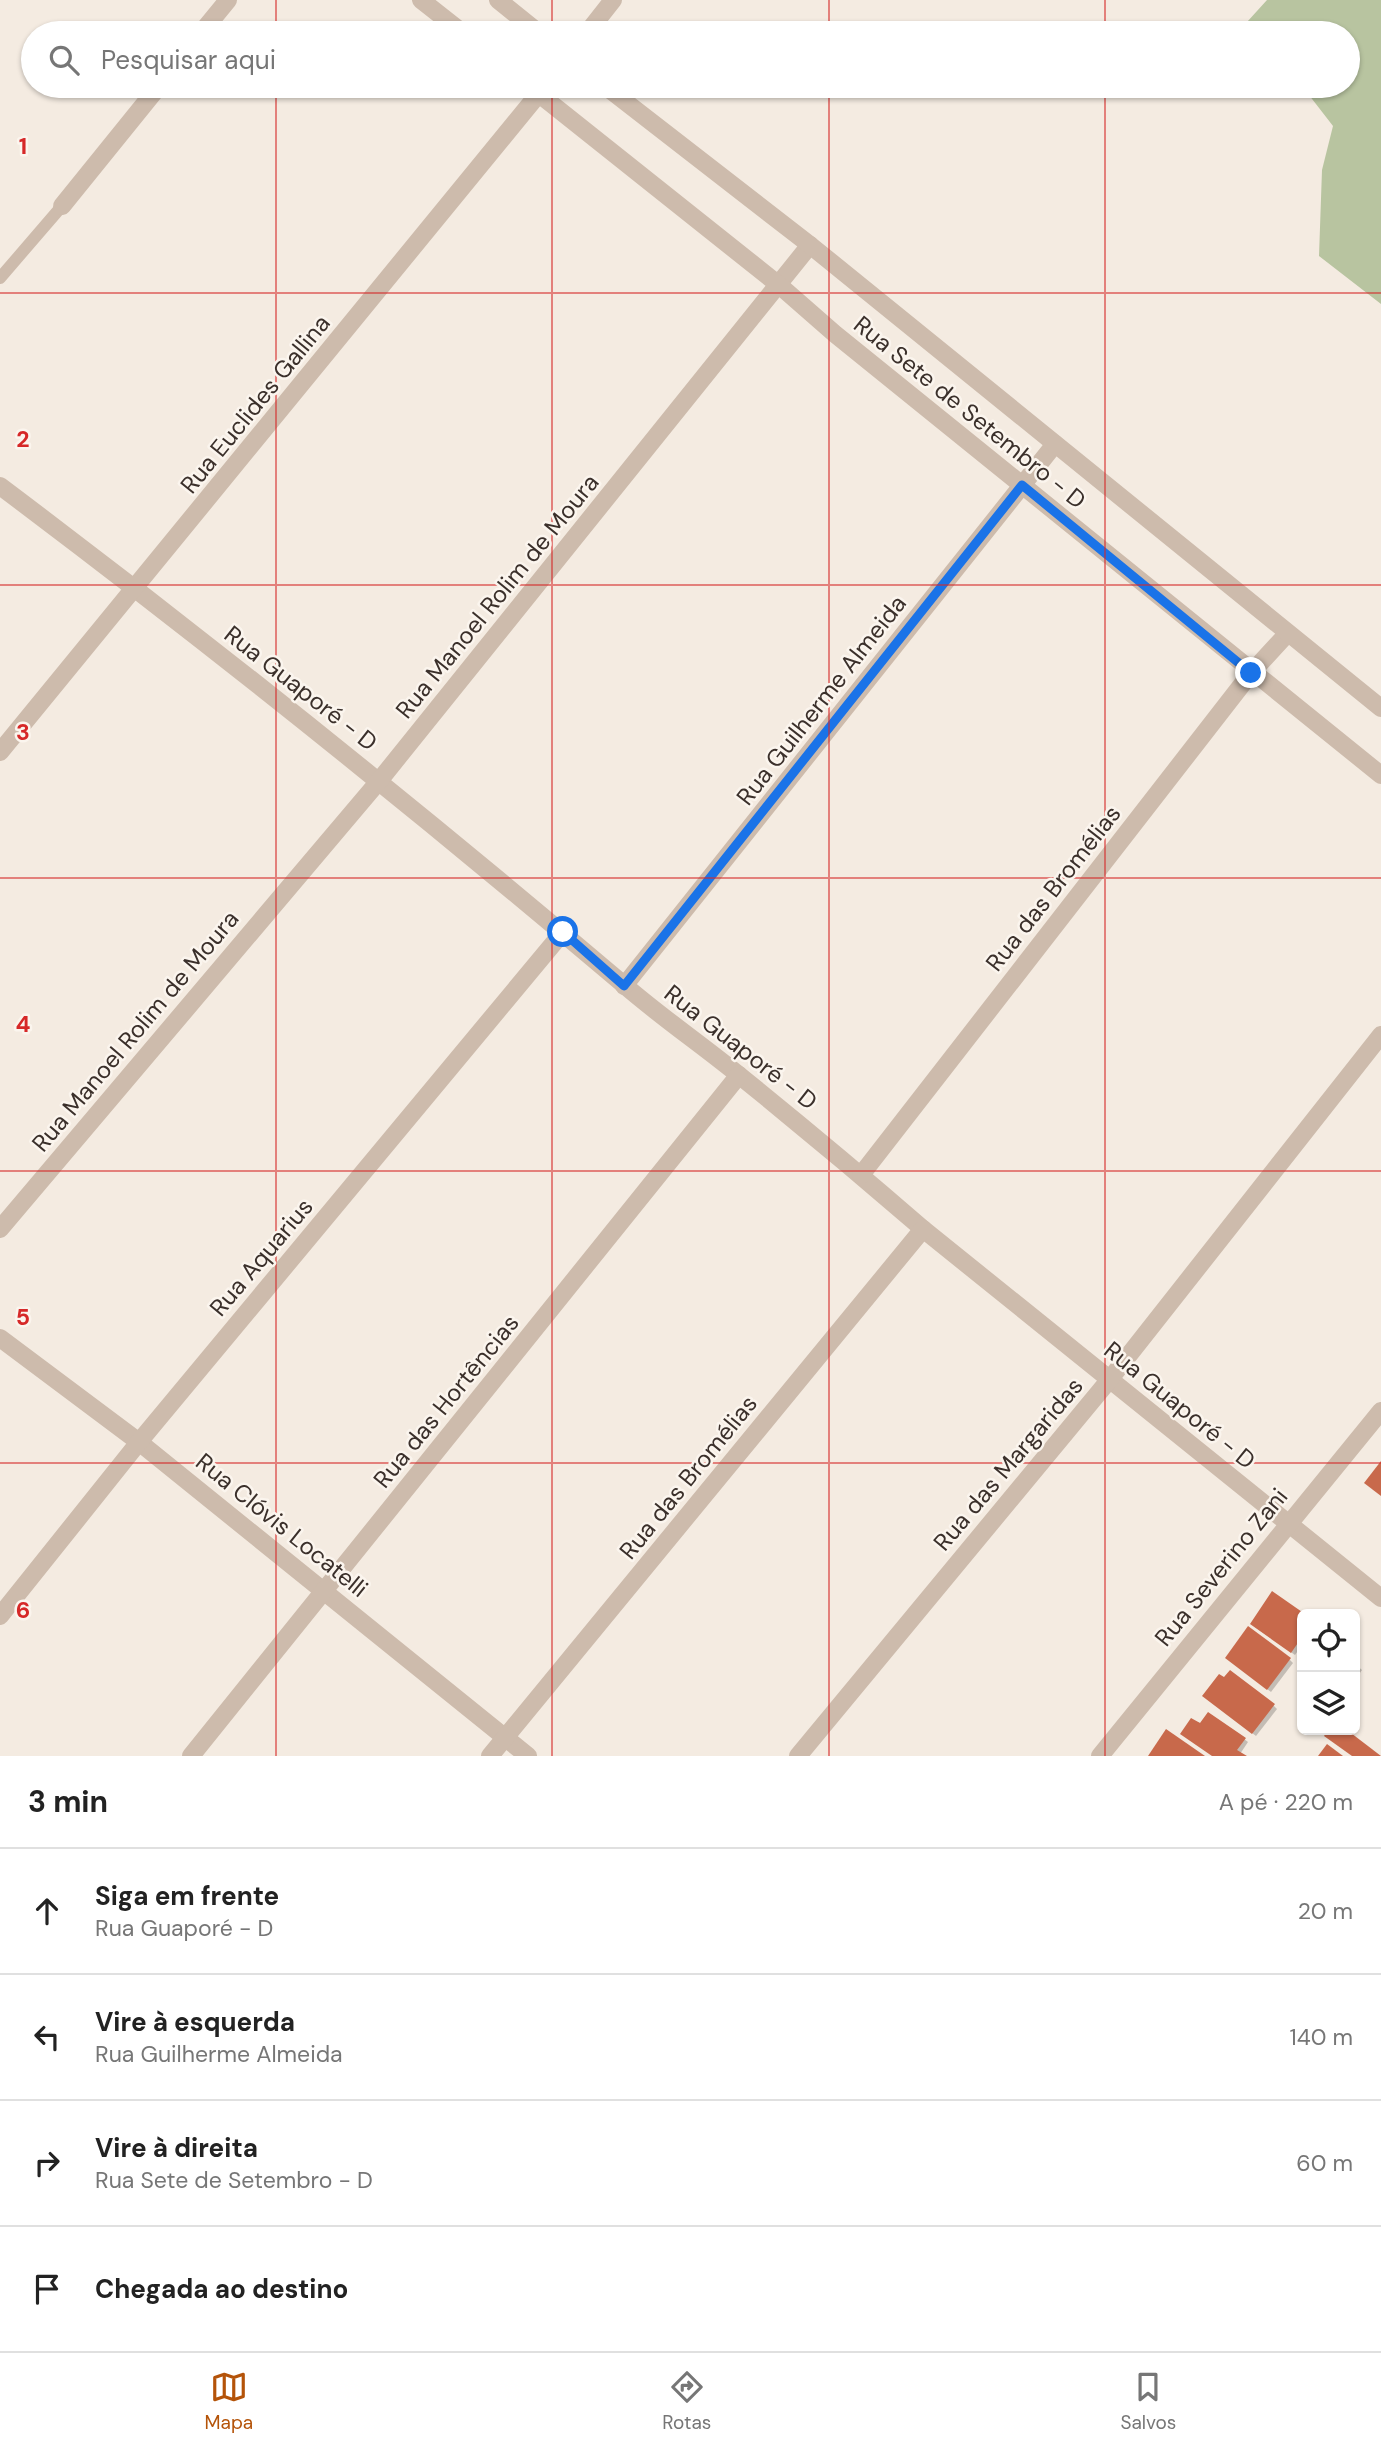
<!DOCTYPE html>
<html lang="pt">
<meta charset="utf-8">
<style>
:root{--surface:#fff;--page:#f2f2f2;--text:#222;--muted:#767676;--line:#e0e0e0;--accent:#b45309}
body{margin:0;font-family:"DM Sans",sans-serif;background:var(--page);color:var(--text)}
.controls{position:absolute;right:21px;bottom:21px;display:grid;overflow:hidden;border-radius:10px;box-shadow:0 2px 5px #0004}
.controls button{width:63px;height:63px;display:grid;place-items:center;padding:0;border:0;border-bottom:2px solid var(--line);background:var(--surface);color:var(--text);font:35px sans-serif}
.stop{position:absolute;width:21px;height:21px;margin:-16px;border:5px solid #1a73e8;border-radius:50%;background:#fff}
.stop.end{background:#1a73e8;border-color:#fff;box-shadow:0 2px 7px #0008}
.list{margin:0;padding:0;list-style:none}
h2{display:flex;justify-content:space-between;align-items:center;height:91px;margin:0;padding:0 28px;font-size:30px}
h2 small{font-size:23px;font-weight:400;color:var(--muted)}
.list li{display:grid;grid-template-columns:46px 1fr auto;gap:21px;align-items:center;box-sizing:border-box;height:126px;padding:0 28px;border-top:2px solid var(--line)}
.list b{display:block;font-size:26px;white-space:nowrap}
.list p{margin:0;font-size:23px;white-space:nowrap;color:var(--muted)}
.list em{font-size:23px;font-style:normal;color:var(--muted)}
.icon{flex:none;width:38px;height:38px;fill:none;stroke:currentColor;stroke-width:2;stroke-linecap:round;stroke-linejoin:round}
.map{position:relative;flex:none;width:1381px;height:1756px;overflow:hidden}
.search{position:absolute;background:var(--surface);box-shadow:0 2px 5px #0004;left:21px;right:21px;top:21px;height:77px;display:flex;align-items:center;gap:18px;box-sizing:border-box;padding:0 24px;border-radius:38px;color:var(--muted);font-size:26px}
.sheet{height:595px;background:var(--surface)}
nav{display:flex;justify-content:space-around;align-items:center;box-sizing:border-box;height:98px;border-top:2px solid var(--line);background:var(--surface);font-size:19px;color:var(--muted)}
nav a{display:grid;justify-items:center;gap:4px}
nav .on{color:var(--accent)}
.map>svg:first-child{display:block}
</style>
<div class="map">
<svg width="1381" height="1756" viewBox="0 0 1381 1756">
<rect width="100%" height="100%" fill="#f4ebe1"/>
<path fill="#b8c4a0" d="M1267,0H1381V304L1319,256L1322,170L1333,126L1302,86H1348V33H1257L1247,22Z"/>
<g fill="#0003">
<path d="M1273,1593L1302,1614V1645L1295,1655L1255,1627Z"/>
<path d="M1290,1660L1293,1663L1271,1692L1230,1661Z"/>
<path d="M1355,1664L1362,1670L1355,1680Z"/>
<path d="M1208,1699L1273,1705L1277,1709L1256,1736Z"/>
<path d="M1192,1720L1244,1739L1248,1742L1240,1754Z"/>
</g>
<g fill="#c8694b">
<path d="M1381,1461V1496L1364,1483Z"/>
<path d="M1272,1591L1305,1614H1302V1637L1291,1653L1250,1624Z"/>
<path d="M1248,1626L1291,1658L1267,1690L1225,1658Z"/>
<path d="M1230,1670L1275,1704L1252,1734L1202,1696L1219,1674L1224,1677Z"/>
<path d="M1208,1712L1246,1738L1237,1750L1247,1756H1212L1180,1734L1191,1718L1200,1723Z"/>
<path d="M1166,1729L1205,1756H1148Z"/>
<path d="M1328,1730H1347L1381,1756H1352L1324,1736Z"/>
<path d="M1327,1744L1343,1756H1318Z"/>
</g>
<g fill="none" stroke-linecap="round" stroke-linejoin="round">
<path stroke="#cdbbac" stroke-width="12" d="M0,278L62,206"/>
<g stroke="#cdbbac" stroke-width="18">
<path d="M201,33L228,0"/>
<path d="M587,33L613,0"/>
<path d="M62,206L159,86"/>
<path d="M0,486C213,646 420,812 623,984C661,1017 702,1045 740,1076C802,1126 863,1177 923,1229L1381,1598"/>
<path d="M0,752L545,86"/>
<path d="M624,986L1055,444"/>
<path d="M861,1175L1251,673L1287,634"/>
<path d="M0,1229L379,781L810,245"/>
<path d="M0,1338L139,1442L528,1756"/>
<path d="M0,1616L139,1442L563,932"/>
<path d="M191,1756L739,1075"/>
<path d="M490,1756L923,1229"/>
<path d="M798,1756L1110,1379L1381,1035"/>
<path d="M1100,1756L1381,1411"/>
</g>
<g stroke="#cdbbac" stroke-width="18">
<path d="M421,0L463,33"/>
<path d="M498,0L539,33"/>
<path d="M529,86L779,285L835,334L1381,775"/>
<path d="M605,86L810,245L1381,708"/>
</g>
</g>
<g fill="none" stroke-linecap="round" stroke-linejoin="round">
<path stroke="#1a73e8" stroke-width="9" d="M563,932L624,986L1022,485L1251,673"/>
</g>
<path fill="none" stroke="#d62828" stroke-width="2" stroke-opacity="0.55" d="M276,0V33M552,0V33M829,0V33M1105,0V33M276,86V1756M552,86V1756M829,86V1756M1105,86V1756M0,293H1381M0,585H1381M0,878H1381M0,1171H1381M0,1463H1381"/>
<g text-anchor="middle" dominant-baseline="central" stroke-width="5" stroke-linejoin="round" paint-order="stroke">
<g font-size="24" fill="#3b302b" stroke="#fbf5ee">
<text transform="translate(255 404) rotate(-51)">Rua Euclides Gallina</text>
<text transform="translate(970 412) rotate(39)">Rua Sete de Setembro - D</text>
<text transform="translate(497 596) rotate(-51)">Rua Manoel Rolim de Moura</text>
<text transform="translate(301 688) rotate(38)">Rua Guaporé - D</text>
<text transform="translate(821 700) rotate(-52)">Rua Guilherme Almeida</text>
<text transform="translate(1053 888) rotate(-52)">Rua das Bromélias</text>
<text transform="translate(135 1031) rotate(-50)">Rua Manoel Rolim de Moura</text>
<text transform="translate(741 1047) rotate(38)">Rua Guaporé - D</text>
<text transform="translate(261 1257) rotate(-50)">Rua Aquarius</text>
<text transform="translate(446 1401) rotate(-51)">Rua das Hortências</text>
<text transform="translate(1180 1405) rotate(39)">Rua Guaporé - D</text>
<text transform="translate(1008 1464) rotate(-50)">Rua das Margaridas</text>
<text transform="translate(688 1477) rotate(-51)">Rua das Bromélias</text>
<text transform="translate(282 1525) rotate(39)">Rua Clóvis Locatelli</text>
<text transform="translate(1221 1567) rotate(-51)">Rua Severino Zani</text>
</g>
</g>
<g font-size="23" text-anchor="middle" font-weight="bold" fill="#d62828" stroke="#fbf5ee" stroke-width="5" stroke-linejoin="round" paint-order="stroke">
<text x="23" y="154">1</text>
<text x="23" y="447">2</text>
<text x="23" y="740">3</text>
<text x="23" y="1032">4</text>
<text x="23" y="1325">5</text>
<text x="23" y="1618">6</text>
</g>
</svg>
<div class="controls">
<button><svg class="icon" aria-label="locate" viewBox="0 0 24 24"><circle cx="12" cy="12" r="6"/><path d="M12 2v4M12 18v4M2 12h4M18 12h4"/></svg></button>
<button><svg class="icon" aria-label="layers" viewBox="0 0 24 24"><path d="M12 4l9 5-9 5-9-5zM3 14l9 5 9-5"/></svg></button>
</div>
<div class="stop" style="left:563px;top:932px"></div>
<div class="stop end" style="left:1251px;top:673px"></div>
<div class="search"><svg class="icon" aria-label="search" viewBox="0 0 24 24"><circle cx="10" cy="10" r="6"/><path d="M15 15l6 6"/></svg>Pesquisar aqui</div>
</div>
<section class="sheet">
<h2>3 min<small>A pé · 220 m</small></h2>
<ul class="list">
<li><svg class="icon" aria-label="ahead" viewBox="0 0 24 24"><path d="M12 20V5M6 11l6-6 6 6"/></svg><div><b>Siga em frente</b><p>Rua Guaporé - D</p></div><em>20 m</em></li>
<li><svg class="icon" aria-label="left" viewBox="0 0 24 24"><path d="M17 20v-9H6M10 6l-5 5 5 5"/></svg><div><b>Vire à esquerda</b><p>Rua Guilherme Almeida</p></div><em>140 m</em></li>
<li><svg class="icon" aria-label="right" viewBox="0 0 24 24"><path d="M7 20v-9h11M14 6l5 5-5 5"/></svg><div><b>Vire à direita</b><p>Rua Sete de Setembro - D</p></div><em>60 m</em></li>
<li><svg class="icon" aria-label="arrive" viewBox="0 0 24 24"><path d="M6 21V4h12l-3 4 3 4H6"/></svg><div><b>Chegada ao destino</b></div></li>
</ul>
</section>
<nav>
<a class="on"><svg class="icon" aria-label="map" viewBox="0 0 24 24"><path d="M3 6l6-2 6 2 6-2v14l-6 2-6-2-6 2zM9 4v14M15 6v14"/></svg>Mapa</a>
<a><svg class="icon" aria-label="directions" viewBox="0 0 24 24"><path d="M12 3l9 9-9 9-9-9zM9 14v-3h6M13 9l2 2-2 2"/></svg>Rotas</a>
<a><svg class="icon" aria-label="saved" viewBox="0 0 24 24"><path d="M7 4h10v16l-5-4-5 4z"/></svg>Salvos</a>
</nav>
